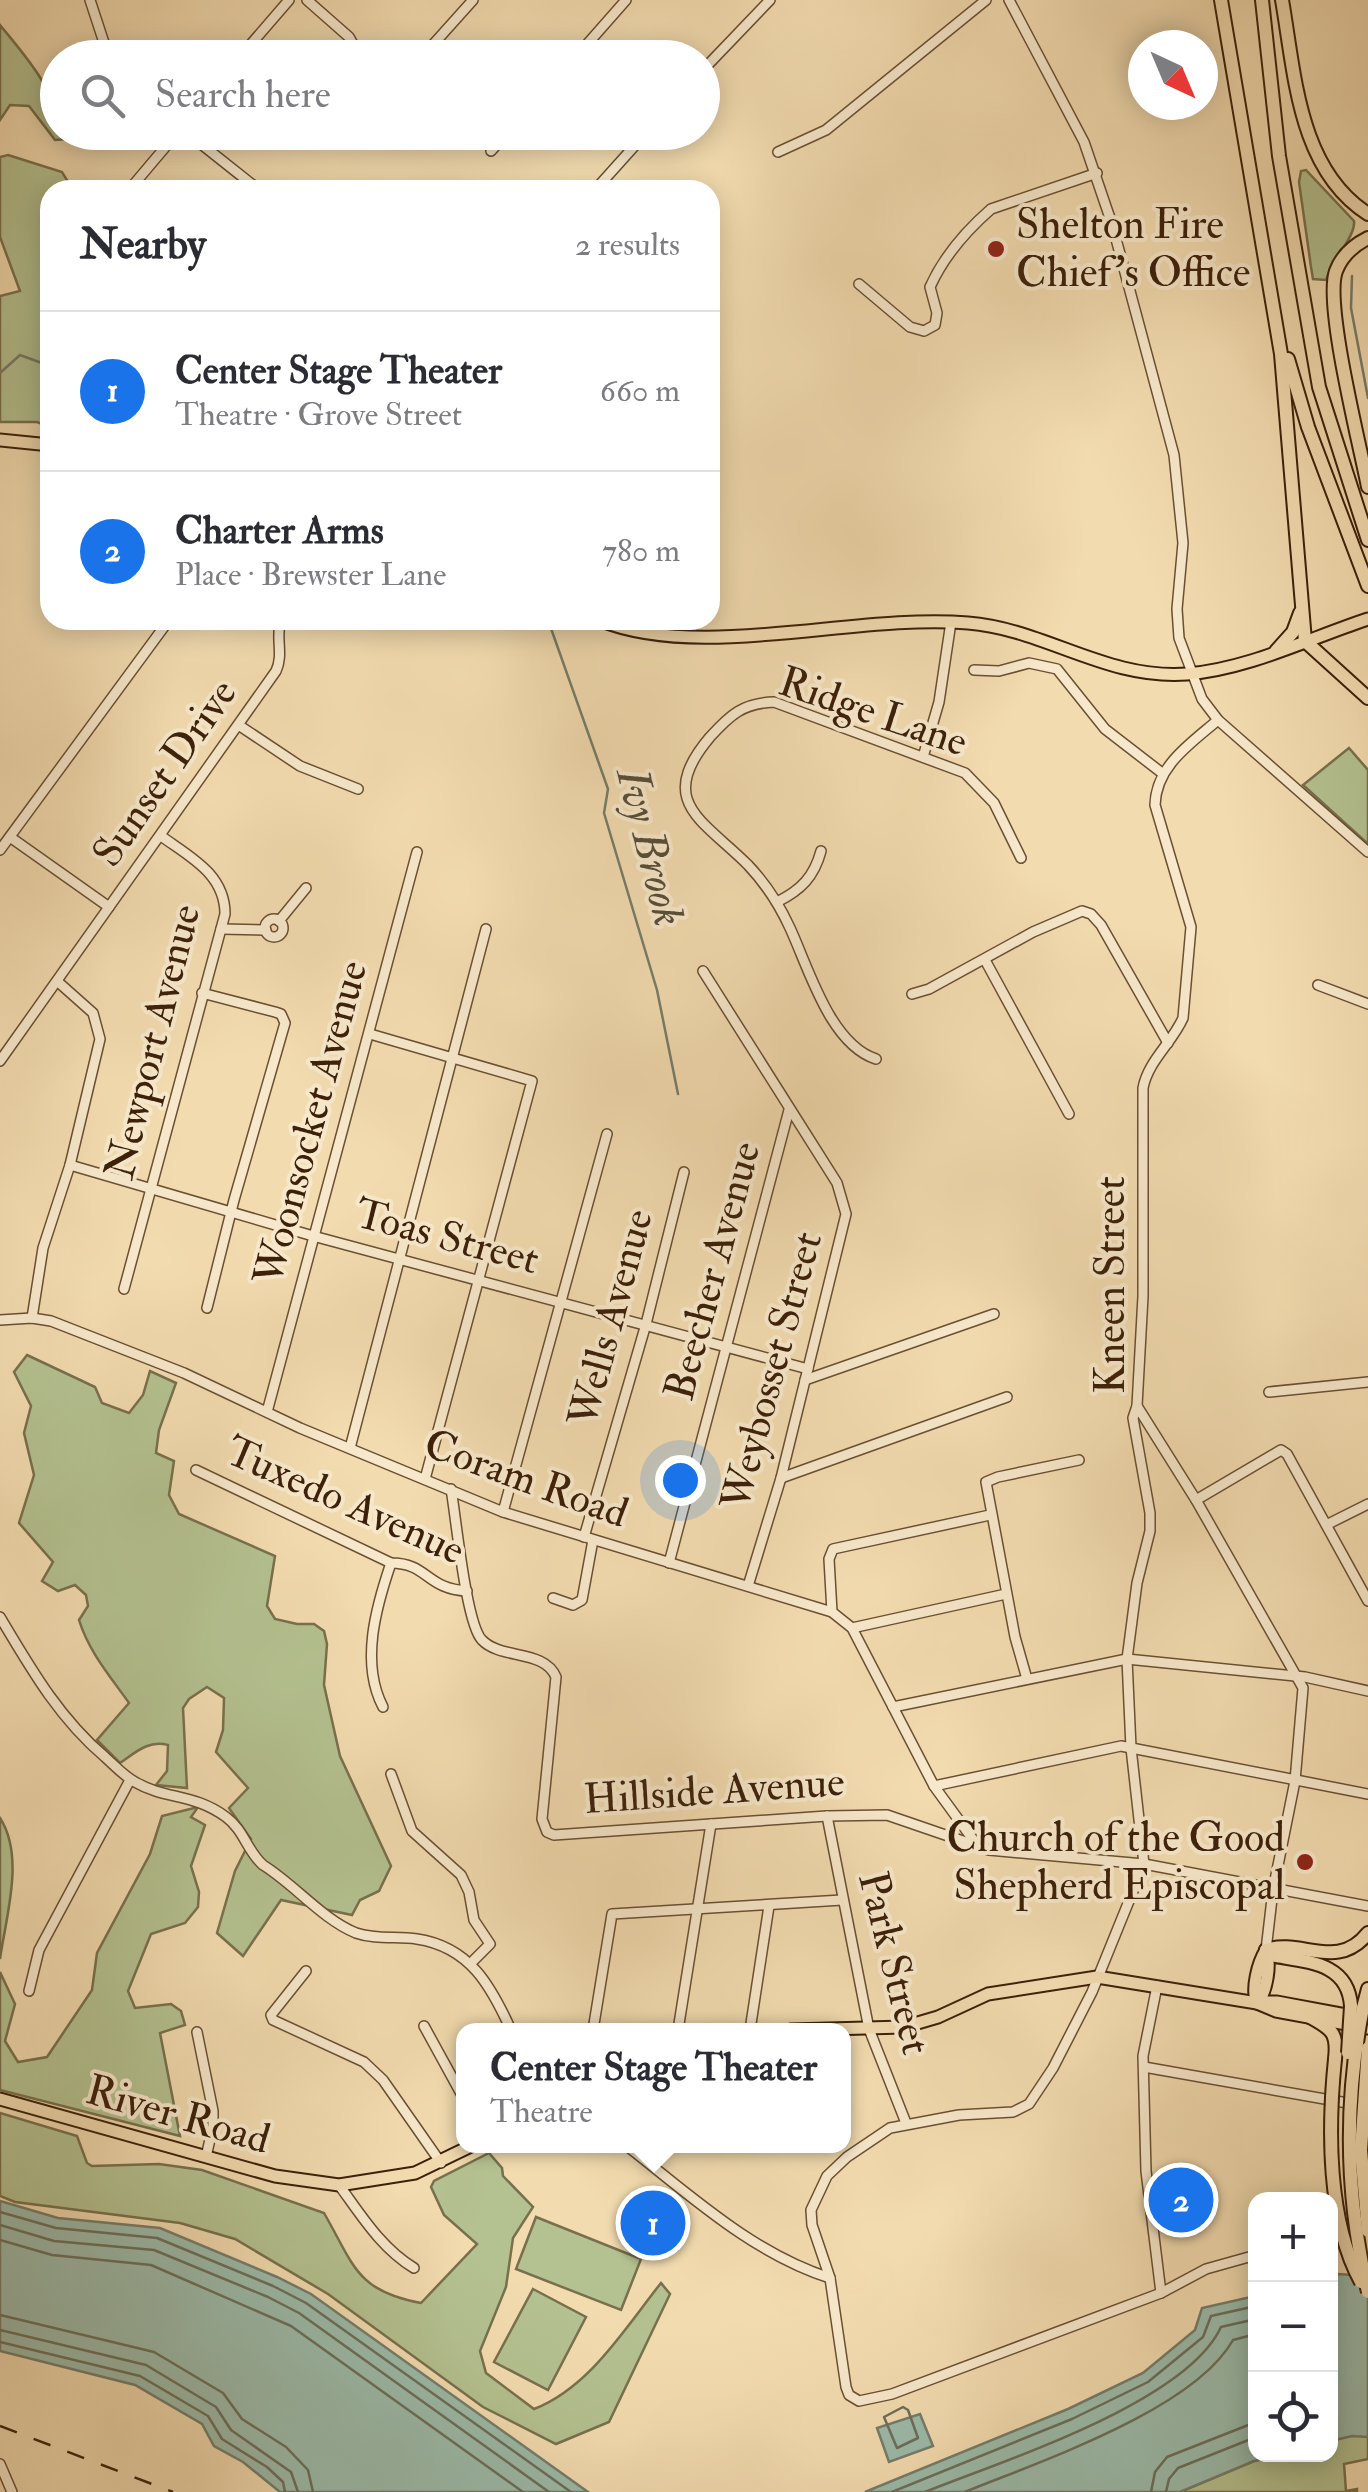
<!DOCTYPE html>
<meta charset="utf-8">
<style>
:root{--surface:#fff;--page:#f7f7f7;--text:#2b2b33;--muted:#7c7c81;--line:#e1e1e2;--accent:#1a73e8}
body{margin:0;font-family:"IM FELL Double Pica",serif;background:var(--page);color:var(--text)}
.controls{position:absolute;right:30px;bottom:30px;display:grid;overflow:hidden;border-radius:20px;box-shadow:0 5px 25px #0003}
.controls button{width:90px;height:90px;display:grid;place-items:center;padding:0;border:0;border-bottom:2px solid var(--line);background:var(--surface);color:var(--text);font:50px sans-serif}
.compass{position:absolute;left:1128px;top:30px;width:90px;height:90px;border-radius:50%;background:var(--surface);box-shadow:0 5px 25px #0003;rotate:136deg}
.you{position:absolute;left:680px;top:1480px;width:35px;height:35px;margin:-25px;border:8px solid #fff;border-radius:50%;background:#1a73e8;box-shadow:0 0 0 15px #1a73e833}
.badge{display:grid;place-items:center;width:65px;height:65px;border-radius:50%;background:var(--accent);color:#fff;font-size:32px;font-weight:700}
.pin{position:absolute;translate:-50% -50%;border:5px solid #fff;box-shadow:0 2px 10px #0006}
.popup{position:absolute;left:456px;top:2023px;width:395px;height:130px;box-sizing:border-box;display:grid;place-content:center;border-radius:20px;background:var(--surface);filter:drop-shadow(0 2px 8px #0005);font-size:32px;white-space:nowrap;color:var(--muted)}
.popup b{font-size:38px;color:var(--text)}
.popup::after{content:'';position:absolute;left:50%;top:100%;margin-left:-20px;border:20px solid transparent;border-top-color:var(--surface)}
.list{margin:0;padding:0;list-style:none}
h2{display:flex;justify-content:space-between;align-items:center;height:130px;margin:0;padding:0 40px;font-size:42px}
h2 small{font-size:32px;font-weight:400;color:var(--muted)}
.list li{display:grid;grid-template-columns:65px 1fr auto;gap:30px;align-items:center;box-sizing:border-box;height:160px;padding:0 40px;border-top:2px solid var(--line)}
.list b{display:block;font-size:38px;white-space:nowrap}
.list p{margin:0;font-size:32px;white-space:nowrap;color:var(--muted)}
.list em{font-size:32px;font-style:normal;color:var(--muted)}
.icon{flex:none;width:55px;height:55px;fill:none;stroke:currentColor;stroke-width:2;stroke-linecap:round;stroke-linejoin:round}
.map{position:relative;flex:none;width:1368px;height:2492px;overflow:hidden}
.search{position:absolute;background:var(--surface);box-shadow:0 5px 25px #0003;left:40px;top:40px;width:680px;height:110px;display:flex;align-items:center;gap:25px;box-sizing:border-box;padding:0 35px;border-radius:55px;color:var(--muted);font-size:38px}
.panel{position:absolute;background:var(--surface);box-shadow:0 5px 25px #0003;left:40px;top:180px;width:680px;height:450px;border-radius:30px}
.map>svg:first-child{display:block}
</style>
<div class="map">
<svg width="1368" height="2492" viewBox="0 0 1368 2492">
<rect width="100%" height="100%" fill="#f2dbaf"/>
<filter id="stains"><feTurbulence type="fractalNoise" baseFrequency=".002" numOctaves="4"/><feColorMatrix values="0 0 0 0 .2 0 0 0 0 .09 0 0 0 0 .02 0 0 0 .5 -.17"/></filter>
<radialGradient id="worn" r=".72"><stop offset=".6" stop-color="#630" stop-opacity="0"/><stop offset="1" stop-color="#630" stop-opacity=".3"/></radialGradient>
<g fill="#b4c190" stroke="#78704c" stroke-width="2.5">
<path d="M0,25C25,56 58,91 58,132L67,133L70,139L55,140L29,106L10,105L0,120Z"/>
<path d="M8,155L62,172L73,190H50V427L37,422H0V296L20,291L0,237V157Z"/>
<path d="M1306,170L1354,221C1356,236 1332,260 1326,280L1313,279L1311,267L1299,182L1301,171Z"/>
<path d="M1349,748L1368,770V844L1303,785Z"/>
<path d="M27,1355L95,1387L102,1403L129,1413L143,1395L150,1371L176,1383L159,1430L156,1453L174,1461L169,1495L179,1514L275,1556L267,1606L275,1619L297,1624H314L324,1631L327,1644L324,1685L340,1756L391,1866L379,1891L360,1900L352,1915L281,1900L243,1956L217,1933L235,1871L251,1839L229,1808L248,1788L216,1752L223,1730L224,1698L207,1687L189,1699L183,1708L187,1788L156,1785L167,1771L168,1745C148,1740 136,1752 120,1763L97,1740L129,1703C110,1676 89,1652 79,1620L88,1606L86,1595L75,1585L58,1591L42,1581L53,1562L19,1523L34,1475L24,1433L31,1406L14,1372Z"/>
<path d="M198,1807L191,1817L205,1825L191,1866L199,1892L198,1907L185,1923L151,1934L128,1991L135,2008L171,2004L181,2011L185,2025L160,2033L180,2136L0,2090V1972L15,2004L5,2041L18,2062L47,2057L92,1990L97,1953L150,1854L162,1816Z"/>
<path d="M0,1818C25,1857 6,1916 0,1959Z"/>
<path d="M0,2113L77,2136L87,2163L92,2166L159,2164L202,2170L324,2213C354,2265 356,2291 421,2303L477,2244L444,2215L431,2187L434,2181L489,2153L502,2168L503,2176L533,2207L513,2238L506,2287L480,2351L486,2373L534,2409C590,2387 625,2328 661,2283L670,2294L609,2422L556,2444L483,2407L328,2294L235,2239L180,2223L15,2202L0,2196Z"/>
<path d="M536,2217L641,2259L621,2310L516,2269Z"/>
<path d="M533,2289L586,2317L548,2390L494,2362Z"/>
<path d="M1353,2435L1368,2436V2459L1344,2464L1346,2491L1357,2489V2492H1180L1254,2461L1279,2455L1330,2454L1331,2441Z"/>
</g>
<g fill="#9bbbaa" stroke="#757d6a" stroke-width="2.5">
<path d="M0,2201L58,2218L160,2228L277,2277L311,2294L588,2492H280L243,2462L214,2446L202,2424L135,2385L0,2351Z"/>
<path d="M1338,2274L1368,2276V2437L1352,2436L1331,2441V2276Z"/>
<path d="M1255,2296L1256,2454L1279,2455L1254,2461L1180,2492H865L1068,2409L1143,2373L1195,2330L1202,2308Z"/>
<path d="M920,2414L933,2446L889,2462L877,2428Z"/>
</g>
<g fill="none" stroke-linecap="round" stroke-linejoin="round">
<g stroke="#6c6e5a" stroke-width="2.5">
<path d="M0,2212L56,2228L157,2238L273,2286L306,2303L571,2492"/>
<path d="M0,2225L54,2241L154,2250L268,2297L299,2313L549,2492"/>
<path d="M0,2240L52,2255L151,2265L291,2326L523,2492"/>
<path d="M0,2315L154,2352L223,2393L242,2419L286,2447L308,2470L313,2492"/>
<path d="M0,2330L146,2365L216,2407L231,2430L291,2472L298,2492"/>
<path d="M0,2342L140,2376L208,2416L222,2439L267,2467L283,2482L285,2492"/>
<path d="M903,2407L908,2410L918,2438L897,2448L884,2417Z"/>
<path d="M892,2492L1072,2419L1148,2382L1203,2337L1211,2316L1256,2306"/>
<path d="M925,2492C1002,2461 1186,2403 1221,2327L1256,2319"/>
<path d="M965,2492C1038,2462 1194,2410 1233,2340L1256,2334"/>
<path d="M1151,2492L1155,2472L1167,2457L1256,2422"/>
<path d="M1166,2492L1169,2479L1178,2468L1256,2437"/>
</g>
<g stroke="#757d6a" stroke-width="2.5">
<path d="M1352,276L1351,308L1368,398"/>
<path d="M0,373L20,355L50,366"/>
<path d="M548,620L608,789L604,813L657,990L678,1094"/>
</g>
<defs>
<g id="minor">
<path d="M90,0L109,58"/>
<path d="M307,0L349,37L361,58"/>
<path d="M1009,0L1084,142L1112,224L1174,455L1183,543L1177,609L1179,638L1202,699L1218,720L1368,852"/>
<path d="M239,58L289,0"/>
<path d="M421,58L473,0"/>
<path d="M575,58L626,0"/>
<path d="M702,71L770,0"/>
<path d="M186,132L259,190"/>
<path d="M491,151L508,132"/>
<path d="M778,152L826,130L986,0"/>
<path d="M129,190L178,132"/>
<path d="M595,190L647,132"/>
<path d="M859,284L910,327L924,331L935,325L937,313L930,287C943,258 967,230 991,209L1097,173"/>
<path d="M974,670L999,671L1029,663L1057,669L1105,729L1162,773"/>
<path d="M1218,720C1190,744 1156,766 1155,805L1191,927L1183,1018C1172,1043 1148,1061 1143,1088V1296L1137,1406L1196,1500L1303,1688L1295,1781L1273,1890L1266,1950"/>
<path d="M240,726L300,766L358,789"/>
<path d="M923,757L939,702L951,622"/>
<path d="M10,837L109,907"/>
<path d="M0,850L169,620"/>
<path d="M777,902C801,890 814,877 821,851"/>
<circle cx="274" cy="928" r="9"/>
<path d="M279,921L306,888"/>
<path d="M221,929L266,930"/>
<path d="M985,960L1069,1114"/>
<path d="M703,971L837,1183L846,1214L781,1478L748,1586"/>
<path d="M1318,985L1368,1004"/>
<path d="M202,993L275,1012L281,1014L285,1023L234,1200L207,1308"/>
<path d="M912,994L929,989L1033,932L1082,911L1091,914L1101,925L1168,1043"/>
<path d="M370,1034L532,1081L425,1479"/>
<path d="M876,1059C830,1044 809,969 790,928C779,904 766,884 748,865C703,820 655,802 710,737C730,715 743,703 774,702L965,773L994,803L1021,858"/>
<path d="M0,1061L276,671C284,654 275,637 281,620"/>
<path d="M70,1165L313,1236L808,1369"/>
<path d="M124,1289L225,914C225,874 190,857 161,836"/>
<path d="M32,1318L43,1248L70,1165L100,1039L93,1013L57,981"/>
<path d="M0,1320L32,1318L51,1321L184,1373L300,1428L503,1512L832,1612L852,1628L934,1786L977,1845"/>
<path d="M805,1380L994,1314"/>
<path d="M1269,1392L1368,1382"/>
<path d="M1137,1406L1133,1418L1150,1513V1531L1137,1583L1127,1659L1131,1748L1144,1864L1092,1992L1053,2068L1029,2104L1013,2112L959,2115L890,2128L847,2157L827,2176L811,2210L812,2225L830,2278L846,2387L849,2395L859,2401L892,2394L1161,2293L1206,2269L1256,2255"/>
<path d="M267,1412L417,852"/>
<path d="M350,1448L486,929"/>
<path d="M196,1470L391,1563C428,1563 426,1589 467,1591"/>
<path d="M781,1478L1007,1397"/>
<path d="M451,1489C456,1517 466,1624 482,1640C501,1660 544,1649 556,1677L542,1819L547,1832L554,1835L827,1816L887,1815L989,1850L1144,1864L1368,1906"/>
<path d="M1196,1500L1281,1450L1287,1454L1368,1601"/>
<path d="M503,1512L607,1134"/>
<path d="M1328,1524L1368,1504"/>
<path d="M584,1537L646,1324L684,1172"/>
<path d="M669,1563L789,1110"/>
<path d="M553,1598L573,1605L582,1600L593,1540"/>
<path d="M832,1612L829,1559L833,1549L990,1515"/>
<path d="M0,1617C31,1669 59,1718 105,1757C115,1766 124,1776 135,1782C166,1800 194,1793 226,1817C244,1830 247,1851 263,1865C294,1884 322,1919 356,1933C376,1940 397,1936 417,1939C470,1947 491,1986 511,2030"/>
<path d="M852,1628L1006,1594"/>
<path d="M1027,1679L1015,1637L986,1482L998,1477L1079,1460"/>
<path d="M383,1707C360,1663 376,1607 391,1563"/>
<path d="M893,1707L1127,1659L1305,1677L1368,1691"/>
<path d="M391,1774L412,1831L461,1875L469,1892L474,1920L490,1944L471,1963"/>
<path d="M934,1786L1121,1746L1368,1794"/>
<path d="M827,1816L869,2029L906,2123"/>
<path d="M306,1971L271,2015L273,2020L364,2062L383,2080L441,2163"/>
<path d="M1157,1986L1143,2056L1146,2171L1161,2293"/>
<path d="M29,1991L39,1950L130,1780"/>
<path d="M424,2026L463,2097"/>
<path d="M593,2030L612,1914L842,1900"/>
<path d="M678,2030L711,1824"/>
<path d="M750,2030L769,1906"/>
<path d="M197,2032L213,2111V2126L206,2157"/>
<path d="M1144,2067L1353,2104"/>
<path d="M627,2146C690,2195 752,2253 830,2278"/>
<path d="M339,2185C361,2215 381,2248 414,2268"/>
<path d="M1330,2239L1362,2230"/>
<path d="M0,2464L12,2492"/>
</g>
<g id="major">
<path d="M0,440L50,445"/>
<path d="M599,620C702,662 856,613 968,623C1045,629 1106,680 1187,674C1249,669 1310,638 1368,619"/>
<path d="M1261,2002H1277L1368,2019"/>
<path d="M1257,2003C1267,1992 1271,1964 1266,1950"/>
<path d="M1257,2003C1251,1989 1258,1963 1266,1950"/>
<path d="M790,2030L904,2027L938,2017L988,1994L1097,1977L1257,2003L1276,2011L1368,2028"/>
<path d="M0,2099L275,2176L339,2185L415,2173L471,2146"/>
</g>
<g id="highway">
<path d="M1221,0L1281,354L1305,641L1368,698"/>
<path d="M1262,0L1279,156L1319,387L1368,540"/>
<path d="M1282,0C1295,74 1298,169 1368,214"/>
<path d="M1368,238C1354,245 1342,255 1336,271C1324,304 1360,445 1368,487"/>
<path d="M1288,359L1308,427L1368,586"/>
<path d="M1276,651L1293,632L1300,613"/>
<path d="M1266,1950L1270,1955C1305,1962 1348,1961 1351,2006"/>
<path d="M1266,1950C1301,1938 1337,1972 1368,1933"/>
<path d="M1363,2008L1368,1989"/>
<path d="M1310,2017C1332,2029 1338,2033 1335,2059"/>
</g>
</defs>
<use href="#minor" stroke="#6a4f32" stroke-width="12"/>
<use href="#major" stroke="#3c2009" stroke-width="15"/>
<use href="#highway" stroke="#3c2009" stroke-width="16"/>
<use href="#minor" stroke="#f7e8cb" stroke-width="9"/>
<use href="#major" stroke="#f2dbaf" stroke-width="11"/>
<use href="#highway" stroke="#f2dbaf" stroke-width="12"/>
<path stroke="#3c2009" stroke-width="2.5" stroke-dasharray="18 18" stroke-linecap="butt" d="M0,2426L173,2492"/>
<defs>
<g id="highway-bridge">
<path d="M1363,2008C1344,2102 1346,2199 1368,2292"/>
<path d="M1368,2048L1361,2150L1368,2231"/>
<path d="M1348,2053L1351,2006"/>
<path d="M1335,2059C1328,2127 1327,2221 1361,2282"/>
</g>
</defs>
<use href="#highway-bridge" stroke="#3c2009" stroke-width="16" stroke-linecap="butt"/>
<use href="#highway-bridge" stroke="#f2dbaf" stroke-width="12"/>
</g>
<g fill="#8f2418" stroke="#f7e8cb" stroke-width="4">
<circle cx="996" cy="249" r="10"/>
<circle cx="1305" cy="1862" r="10"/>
</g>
<g text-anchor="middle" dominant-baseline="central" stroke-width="8" stroke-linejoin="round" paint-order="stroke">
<g font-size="42" fill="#3c2009" stroke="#f7e8cb" text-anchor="start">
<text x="1016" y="225">Shelton Fire<tspan x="1016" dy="48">Chief's Office</tspan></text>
<text x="1285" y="1838" text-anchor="end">Church of the Good<tspan x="1285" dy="48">Shepherd Episcopal</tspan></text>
</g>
<g font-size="42" fill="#3c2009" stroke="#f7e8cb">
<text transform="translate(873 712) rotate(19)">Ridge Lane</text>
<text transform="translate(165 773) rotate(-55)">Sunset Drive</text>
<text transform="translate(153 1042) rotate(-76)">Newport Avenue</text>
<text transform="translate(311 1123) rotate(-75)">Woonsocket Avenue</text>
<text transform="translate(447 1237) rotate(15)">Toas Street</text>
<text transform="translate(713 1271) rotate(-75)">Beecher Avenue</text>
<text transform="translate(1111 1285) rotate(-90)">Kneen Street</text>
<text transform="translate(611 1318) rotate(-75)">Wells Avenue</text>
<text transform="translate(772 1371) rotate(-75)">Weybosset Street</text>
<text transform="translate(526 1479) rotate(20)">Coram Road</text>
<text transform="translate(345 1501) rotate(24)">Tuxedo Avenue</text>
<text transform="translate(714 1791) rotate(-4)">Hillside Avenue</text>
<text transform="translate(894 1963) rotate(76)">Park Street</text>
<text transform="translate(178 2115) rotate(16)">River Road</text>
</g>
<g font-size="45" font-style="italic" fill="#584e39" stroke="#f7e8cb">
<text transform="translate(650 847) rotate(76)">Ivy Brook</text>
</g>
</g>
<rect width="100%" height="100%" filter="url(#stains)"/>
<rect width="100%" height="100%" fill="url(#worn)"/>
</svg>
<div class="controls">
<button>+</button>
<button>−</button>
<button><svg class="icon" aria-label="locate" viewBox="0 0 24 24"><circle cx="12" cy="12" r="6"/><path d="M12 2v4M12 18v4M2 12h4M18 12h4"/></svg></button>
</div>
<svg class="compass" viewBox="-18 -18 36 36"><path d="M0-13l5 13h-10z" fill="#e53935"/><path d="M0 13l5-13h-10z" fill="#7c7c81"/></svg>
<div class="you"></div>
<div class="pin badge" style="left:653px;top:2223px">1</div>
<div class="popup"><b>Center Stage Theater</b>Theatre</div>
<div class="pin badge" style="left:1181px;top:2200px">2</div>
<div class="search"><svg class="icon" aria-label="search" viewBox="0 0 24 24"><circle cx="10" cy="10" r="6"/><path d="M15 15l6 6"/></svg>Search here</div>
<section class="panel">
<h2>Nearby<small>2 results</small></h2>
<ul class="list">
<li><span class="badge">1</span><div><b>Center Stage Theater</b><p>Theatre · Grove Street</p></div><em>660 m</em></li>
<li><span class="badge">2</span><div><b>Charter Arms</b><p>Place · Brewster Lane</p></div><em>780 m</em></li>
</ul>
</section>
</div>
